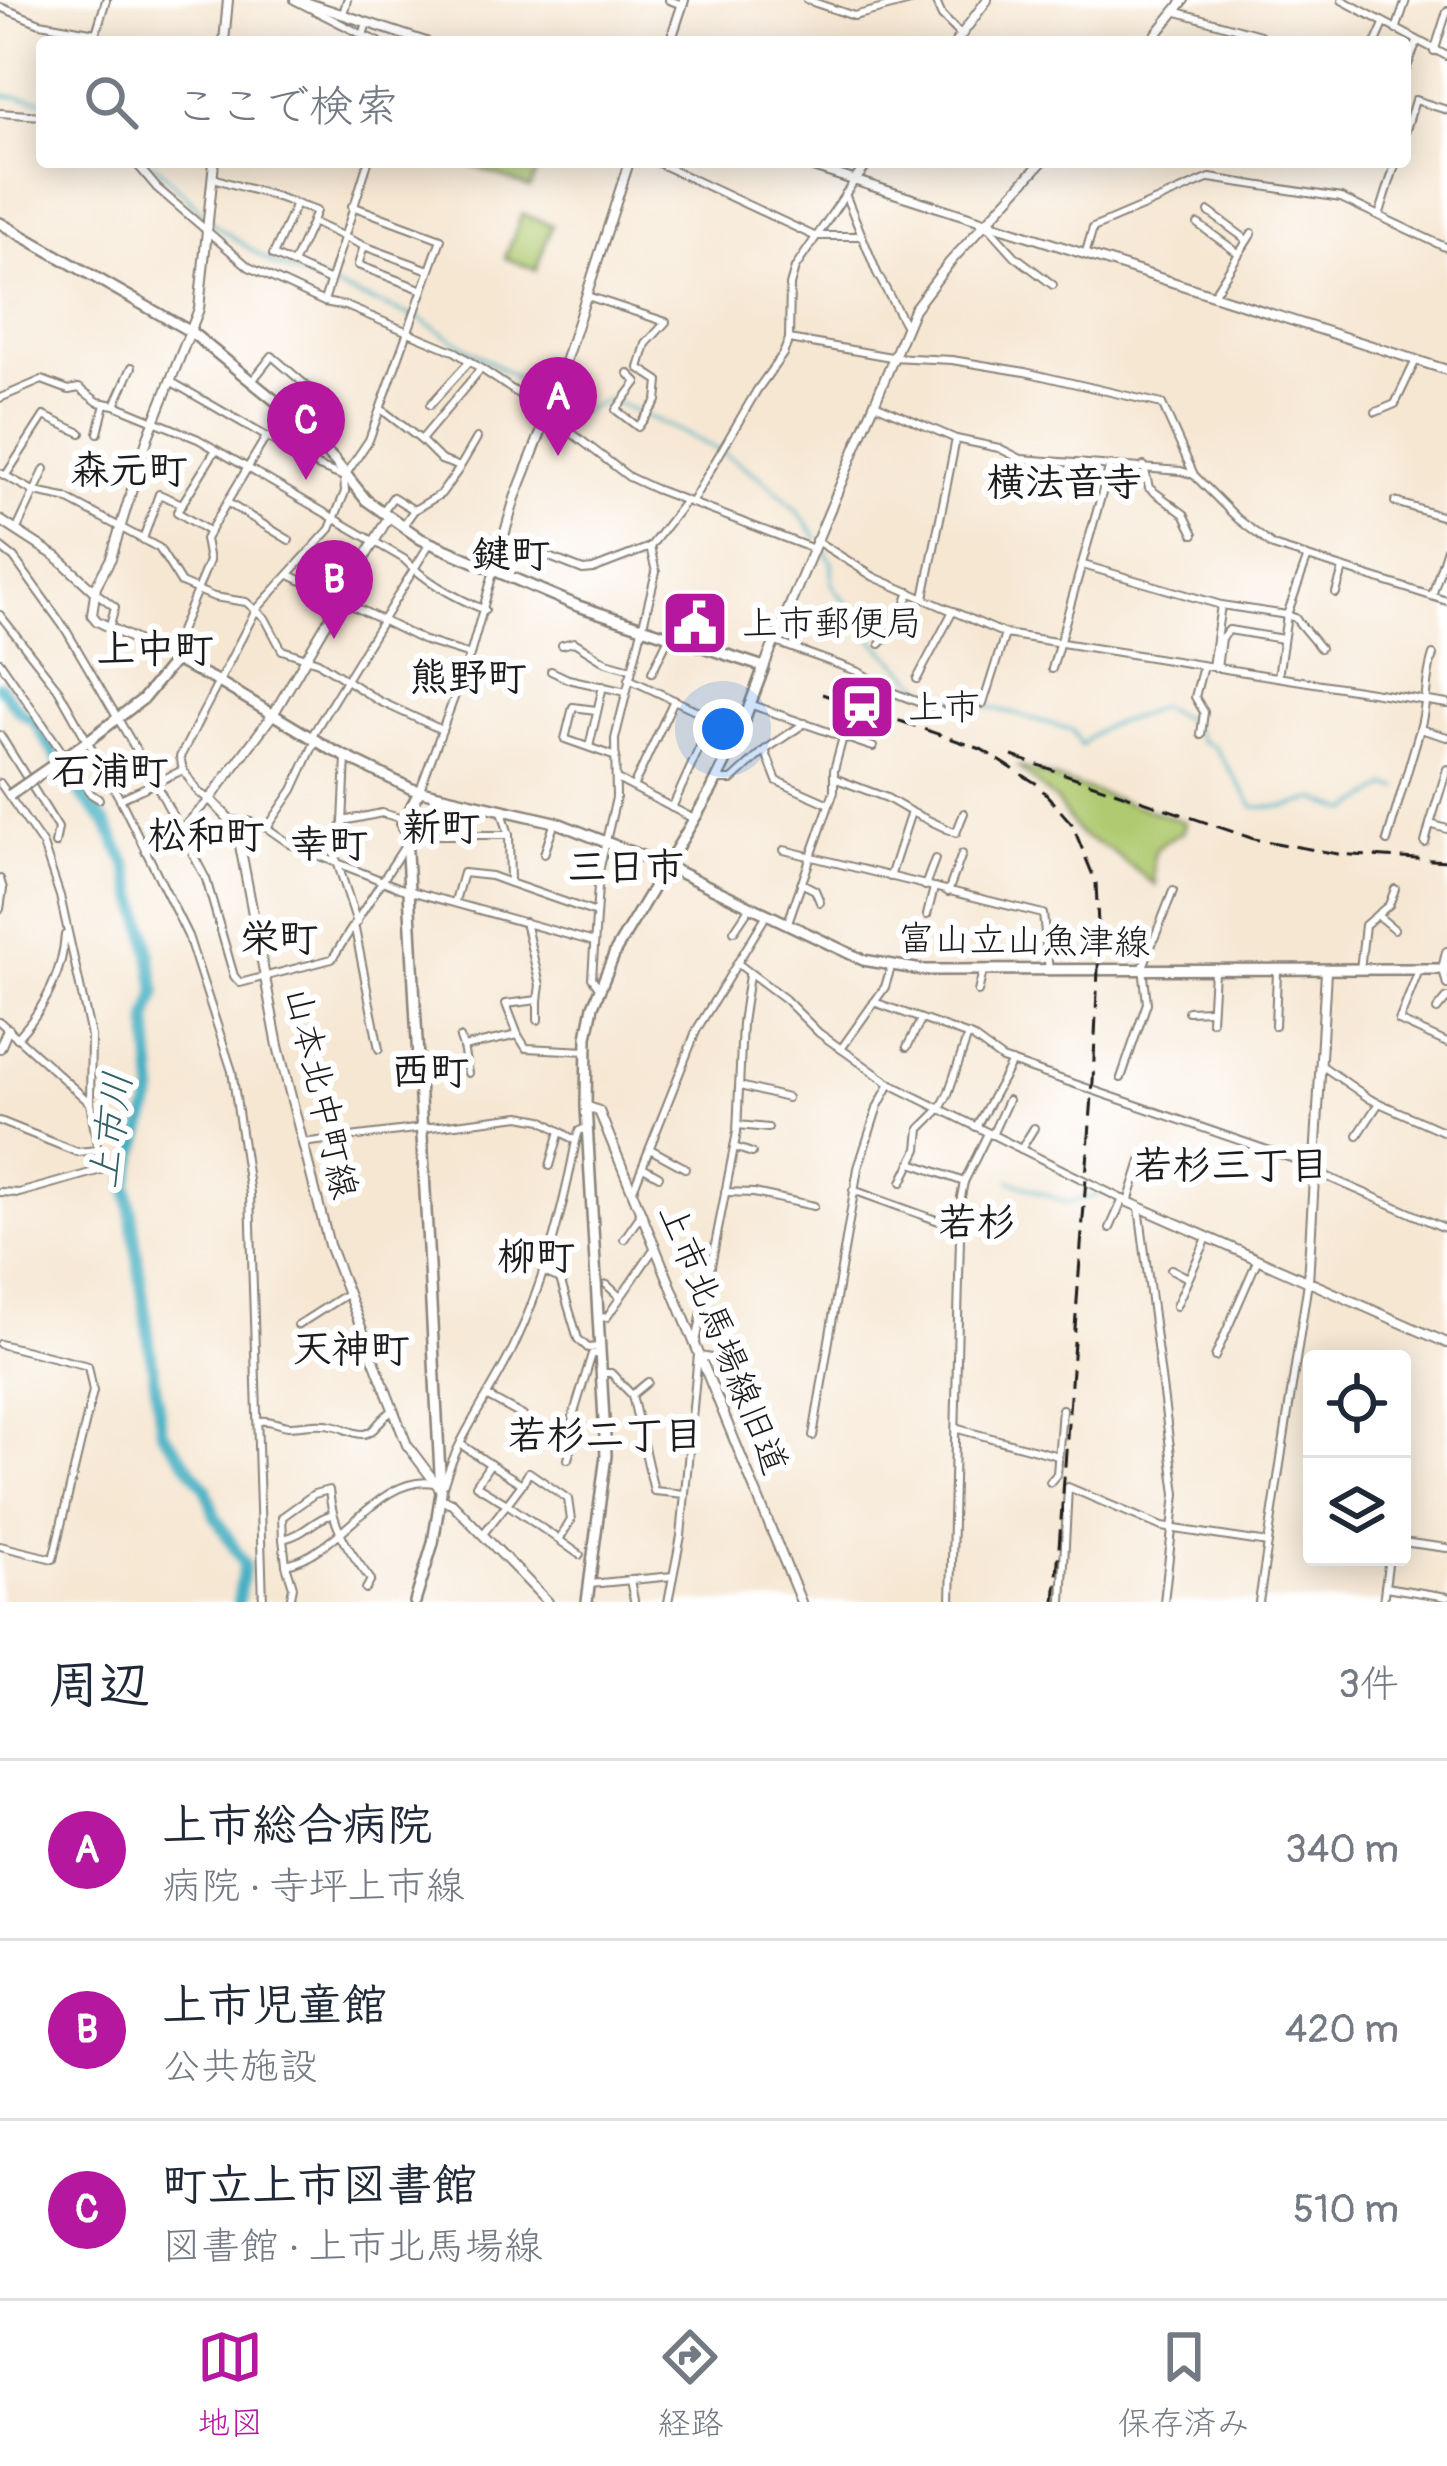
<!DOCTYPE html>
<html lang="ja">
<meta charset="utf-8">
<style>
:root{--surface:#fff;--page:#f6f6f7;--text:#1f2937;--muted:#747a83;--line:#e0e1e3;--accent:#b5179e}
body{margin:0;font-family:Pangolin,"Klee One",sans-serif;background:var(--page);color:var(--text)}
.controls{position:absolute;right:36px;bottom:36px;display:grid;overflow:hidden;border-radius:12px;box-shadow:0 6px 30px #0003}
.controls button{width:108px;height:108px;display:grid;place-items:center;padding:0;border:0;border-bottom:3px solid var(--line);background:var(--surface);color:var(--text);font:60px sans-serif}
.you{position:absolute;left:723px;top:729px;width:42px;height:42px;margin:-30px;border:9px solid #fff;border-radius:50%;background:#1a73e8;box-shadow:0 0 0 18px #1a73e833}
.badge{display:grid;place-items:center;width:78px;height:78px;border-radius:50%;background:var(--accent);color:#fff;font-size:39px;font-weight:700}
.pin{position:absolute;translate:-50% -99px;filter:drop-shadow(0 3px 6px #0008)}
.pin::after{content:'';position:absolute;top:63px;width:42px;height:36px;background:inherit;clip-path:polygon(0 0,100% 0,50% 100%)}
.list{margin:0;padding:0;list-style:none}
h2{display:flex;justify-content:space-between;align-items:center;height:156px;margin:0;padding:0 48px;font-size:51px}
h2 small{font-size:39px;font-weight:400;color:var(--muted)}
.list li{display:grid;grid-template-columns:78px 1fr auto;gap:36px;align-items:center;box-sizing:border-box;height:180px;padding:0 48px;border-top:3px solid var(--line)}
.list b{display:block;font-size:45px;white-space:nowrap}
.list p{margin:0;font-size:39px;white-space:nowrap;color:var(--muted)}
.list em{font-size:39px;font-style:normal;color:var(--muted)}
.icon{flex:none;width:66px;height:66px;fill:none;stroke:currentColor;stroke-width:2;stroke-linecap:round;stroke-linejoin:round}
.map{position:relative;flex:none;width:1447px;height:1602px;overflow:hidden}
.search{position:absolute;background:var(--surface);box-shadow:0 6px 30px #0003;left:36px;right:36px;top:36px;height:132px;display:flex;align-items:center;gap:30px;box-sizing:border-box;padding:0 42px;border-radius:12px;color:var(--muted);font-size:45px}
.sheet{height:696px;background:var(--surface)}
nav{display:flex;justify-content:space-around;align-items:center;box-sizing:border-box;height:168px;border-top:3px solid var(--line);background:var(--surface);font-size:33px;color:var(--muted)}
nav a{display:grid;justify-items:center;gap:6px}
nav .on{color:var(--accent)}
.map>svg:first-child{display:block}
</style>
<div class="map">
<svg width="1447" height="1602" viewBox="0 0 1447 1602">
<rect width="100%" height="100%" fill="#fff"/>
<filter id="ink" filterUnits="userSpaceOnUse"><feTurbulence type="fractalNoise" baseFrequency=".00833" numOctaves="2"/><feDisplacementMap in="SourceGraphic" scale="24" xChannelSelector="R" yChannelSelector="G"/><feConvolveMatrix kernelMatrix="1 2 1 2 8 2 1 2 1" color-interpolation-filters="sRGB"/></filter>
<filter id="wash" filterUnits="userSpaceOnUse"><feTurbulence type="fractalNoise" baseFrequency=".004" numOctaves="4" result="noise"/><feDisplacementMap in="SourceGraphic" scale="48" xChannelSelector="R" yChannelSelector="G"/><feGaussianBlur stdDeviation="2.7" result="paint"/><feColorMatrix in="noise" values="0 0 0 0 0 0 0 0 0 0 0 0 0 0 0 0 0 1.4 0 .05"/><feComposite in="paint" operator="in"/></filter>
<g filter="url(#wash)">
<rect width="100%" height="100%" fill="#f6e7d3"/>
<g fill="#afca70" stroke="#667346" stroke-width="3">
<path d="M463,162H540L530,188Z"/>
<path d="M522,214L552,225L536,270L505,258Z"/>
<path d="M1017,766L1185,822L1183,832C1150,849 1152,849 1155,885L1109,849L1080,835L1056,801Z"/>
</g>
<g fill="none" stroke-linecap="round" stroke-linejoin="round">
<g stroke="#46b1c3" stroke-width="3">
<path d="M0,95L42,100"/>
<path d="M152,162L216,226L273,264L420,319L548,397"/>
<path d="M556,403L576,414L609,399C685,435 770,463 817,538"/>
<path d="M822,546L832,563V583L837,592L857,614L872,639L926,690L1073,730L1081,746C1100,721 1132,721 1159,707L1189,721L1201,741L1214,746L1254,807H1286L1315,799L1349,811L1388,786L1399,788"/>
<path d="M1010,1180L1066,1203L1102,1194"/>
</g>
<path stroke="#46b1c3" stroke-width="12" d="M0,686L19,711L35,721L73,785L106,823L127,865L147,936L156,993L148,1018L154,1091L127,1183L133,1226L162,1432L206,1488L215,1516L244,1564L238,1602"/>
</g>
</g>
<g filter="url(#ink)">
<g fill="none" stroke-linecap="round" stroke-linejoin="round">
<defs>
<g id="street">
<path d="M294,0L363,35"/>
<path d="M669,0L683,5"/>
<path d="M807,0L854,16L914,0"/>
<path d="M935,0L942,16L961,35"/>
<path d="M1342,0L1447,56"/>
<path d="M0,7L40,23L96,33L106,0"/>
<path d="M1174,11L1260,35"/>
<path d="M343,14L347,0"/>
<path d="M367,23L363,35L379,42"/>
<path d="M1396,30L1406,0"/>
<path d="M1376,42L1384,24"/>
<path d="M1434,52L1447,11"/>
<path d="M1405,72L1417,42"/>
<path d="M0,113L42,116"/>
<path d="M1405,133L1415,100L1447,110"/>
<path d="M135,162L157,188L249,267L324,302L346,306L456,352L559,421"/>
<path d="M656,162L814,236H862"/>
<path d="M212,177C241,189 267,191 296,204"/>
<path d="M845,194L877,273L905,325"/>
<path d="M1209,212L1247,240"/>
<path d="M1379,216L1396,162"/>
<path d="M1198,224L1238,253"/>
<path d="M987,225L1015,256L1053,285"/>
<path d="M1085,255L1093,228L1210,178L1341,198L1447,248"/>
<path d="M293,264L273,255L296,204L316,211L312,221"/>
<path d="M330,281L293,264L312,222L364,246"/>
<path d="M423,290L358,265L364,246L429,270"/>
<path d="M1213,295L1252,233"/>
<path d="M587,296L666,322L646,344L639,368L659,381L657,401L638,427L616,410L637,382L628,373"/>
<path d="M324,301L368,162"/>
<path d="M789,339L891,357L952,360L1025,372L1162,404L1194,475"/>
<path d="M253,380L272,356L316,394"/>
<path d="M170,381L319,467L344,477"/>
<path d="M0,398L42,380L69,390L79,388L98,402L115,405L198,439L404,559C425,581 456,598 485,610"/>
<path d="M875,404L956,439L999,448L1021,459L1181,471L1194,475L1238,519L1273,546L1447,601"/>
<path d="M115,405L132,367"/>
<path d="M430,405L469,362"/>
<path d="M381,409L421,440L479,371"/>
<path d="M1376,412L1395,404L1416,360"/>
<path d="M564,427L629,477L655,489L811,548"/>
<path d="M98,433L105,404"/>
<path d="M421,440L441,460L460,467L477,438"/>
<path d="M1144,466L1149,488L1184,514L1194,534"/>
<path d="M0,473L35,492L65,498L159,548L181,583L214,597L246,602L265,618L282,650L318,662"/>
<path d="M6,475L44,416L81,433"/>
<path d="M1395,502L1447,518"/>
<path d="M228,503L289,540"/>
<path d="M691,503L757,390L783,354L789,339L790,285L795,268L855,180"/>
<path d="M414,510L441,494L459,469"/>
<path d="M383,511L393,497L414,510L402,527"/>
<path d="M17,529L45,469"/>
<path d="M210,532L177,512L215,451"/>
<path d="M143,539L159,494L182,504"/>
<path d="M503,539L583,570L593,569L650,547L684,503"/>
<path d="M815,540L874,577L1005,634L1447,704"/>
<path d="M0,547L14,558L66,630L155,782L206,879L234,976L240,983L332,959L406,844L422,835H509L502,811"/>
<path d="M1083,565L1221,605L1287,615L1295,618L1320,648"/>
<path d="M290,575L422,640L470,655"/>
<path d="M95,592L115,607L109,628"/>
<path d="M1336,593L1343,569"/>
<path d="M1432,596L1447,548"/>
<path d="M924,598L956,439"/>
<path d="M0,615L58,689L120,799L188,936L232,1071L250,1194L263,1602"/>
<path d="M773,641L859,672L892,692L952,715"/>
<path d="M880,644L897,626L910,592"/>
<path d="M562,645L574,642L606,662L631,669"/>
<path d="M1433,655C1424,682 1428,702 1420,729L1447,737"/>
<path d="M169,658L209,561L205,539L266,437"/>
<path d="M0,662L91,794L99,799"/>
<path d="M321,664L379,701L442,730"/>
<path d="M1212,667L1221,605"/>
<path d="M1217,668L1221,638L1229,630L1283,639"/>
<path d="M1052,669L1110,465"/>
<path d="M551,671L568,679L626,692"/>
<path d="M652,672L669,637"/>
<path d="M1278,677L1287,615L1307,559"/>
<path d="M629,679L740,731"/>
<path d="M917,679L953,611"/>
<path d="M749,704L843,737L834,770V791L787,925"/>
<path d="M983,704L1005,634"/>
<path d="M596,710L573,707L565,739L616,757"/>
<path d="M805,723L765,750L777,781L829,804"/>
<path d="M0,735L58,828L55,844"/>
<path d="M1201,735L1204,712L1195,697L1203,666"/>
<path d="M311,737L430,543"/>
<path d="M843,737L873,747"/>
<path d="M589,747L603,686"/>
<path d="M346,757L343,824L331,843L357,923"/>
<path d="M834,778L887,798L911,812"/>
<path d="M617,779L694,819"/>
<path d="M716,780H732L765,750"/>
<path d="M0,783L43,845L60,896L91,1036L90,1103L101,1170L19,1193L0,1192"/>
<path d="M633,787L674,700"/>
<path d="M419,792L470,655L494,570"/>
<path d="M120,799L183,770L180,757L256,610L330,529L345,492L344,477L369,440L441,239L352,206"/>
<path d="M672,808L713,718"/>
<path d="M230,820L248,821L267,828L293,790L316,740"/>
<path d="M343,821L382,813L403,819"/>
<path d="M1430,824L1447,769"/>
<path d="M267,828L290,844L400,888L594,942"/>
<path d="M1387,841L1420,729"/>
<path d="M1425,843L1430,824L1447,829"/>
<path d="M784,850L1043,914L1049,971"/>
<path d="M145,851L180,830L210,799L199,793L183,770"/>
<path d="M544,854L555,822"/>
<path d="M890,877L911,812L956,833L964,813"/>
<path d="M0,879L3,889L0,909"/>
<path d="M510,883L596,913"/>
<path d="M801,883L815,890L820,902"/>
<path d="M925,886L935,859"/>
<path d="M948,892L962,854"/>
<path d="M455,901L463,873L491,876L510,883L509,835"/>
<path d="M927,915L934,888"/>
<path d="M1377,915L1394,929"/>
<path d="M355,929L379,1049"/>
<path d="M734,931L750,907"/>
<path d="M737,963L785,999L819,1033L890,1084L1128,1202L1143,1155"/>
<path d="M1443,969L1447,985"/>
<path d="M1360,970L1365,925L1389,905L1395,889"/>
<path d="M1419,970L1399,1021L1447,1043"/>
<path d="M598,986L592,978L599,871L616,798L615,739L656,572L650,547"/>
<path d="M978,992L983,971"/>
<path d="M538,1000V1020"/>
<path d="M874,1002L972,1037L1002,1059L1314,1166L1328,1177L1447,1229"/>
<path d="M1437,1010L1447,998"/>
<path d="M1188,1011L1210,1010"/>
<path d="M1211,1021L1214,971"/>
<path d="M0,1022L90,1103"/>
<path d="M1275,1026L1277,971"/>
<path d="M518,1035L506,1004L538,1000L540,985L525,922"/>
<path d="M17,1038C44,1009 62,974 65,935"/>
<path d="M460,1038L463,1047L518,1035L526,1048L587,1051"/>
<path d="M463,1047L468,1073"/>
<path d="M907,1047L921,1020"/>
<path d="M841,1049L885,987L891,967"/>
<path d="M1321,1065L1370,1099L1447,1133"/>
<path d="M1121,1078L1147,1003L1143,967L1173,891"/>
<path d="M740,1086L787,1098"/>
<path d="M0,1121L77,1152L98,1150"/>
<path d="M738,1125L768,1128"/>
<path d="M976,1127L1012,1062"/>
<path d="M992,1135L1008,1100"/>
<path d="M1358,1135L1379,1103"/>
<path d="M302,1143L520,1116L542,1120L576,1141"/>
<path d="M734,1147L752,1153"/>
<path d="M650,1149L685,1168"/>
<path d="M1021,1149L1034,1128"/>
<path d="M912,1163L964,1182"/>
<path d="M550,1166L560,1131"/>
<path d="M643,1167L659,1176"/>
<path d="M902,1182L918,1149L920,1129L940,1109L948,1094L968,1035"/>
<path d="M633,1190L697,1029L766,916"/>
<path d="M853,1190L961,1229"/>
<path d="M725,1192L754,1193L814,1206"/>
<path d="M1139,1207L1176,1494L1164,1602"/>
<path d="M1110,1228L1123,1199"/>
<path d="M624,1239L642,1213"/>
<path d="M1171,1269L1188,1278"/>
<path d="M544,1272L560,1279L578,1339L588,1348L599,1347"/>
<path d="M607,1285L620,1297"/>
<path d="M1176,1306L1207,1238"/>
<path d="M702,1317L719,1322L721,1313"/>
<path d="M599,1318L607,1317L656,1246"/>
<path d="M298,1325L348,1293"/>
<path d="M696,1343L737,1132L742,1023L749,975"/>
<path d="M0,1344L88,1366L93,1391L53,1559L0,1546"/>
<path d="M700,1356L723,1360L729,1345L737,1350"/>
<path d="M1215,1357L1257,1261"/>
<path d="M602,1373H611L632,1395L654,1491L685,1494"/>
<path d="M632,1395L648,1382"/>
<path d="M488,1397L523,1416"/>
<path d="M260,1421C272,1419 276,1425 288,1426C304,1426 319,1421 336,1426C344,1428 355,1435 364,1434C377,1432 380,1416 393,1411"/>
<path d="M958,1429L1058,1456"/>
<path d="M813,1436L858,1168L878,1106L890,1084"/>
<path d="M462,1445L490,1464L476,1485L507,1504L483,1534"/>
<path d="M568,1459L574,1438L573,1416L592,1354H601"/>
<path d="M490,1464L522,1484L507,1504L559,1540L571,1520L568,1499L529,1472L522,1484"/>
<path d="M1050,1482L1057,1474L1062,1409"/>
<path d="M444,1484C458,1435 494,1390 515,1344C545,1280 563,1210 576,1141L579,1131L586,1128"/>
<path d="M331,1515C315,1518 306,1534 283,1539L282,1517L314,1494L329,1490C332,1527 349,1551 371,1580L366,1589"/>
<path d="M283,1539L286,1564C341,1553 378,1474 434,1483"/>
<path d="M559,1540L580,1555"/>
<path d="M1402,1542L1447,1548"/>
<path d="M286,1565L293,1587L290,1602"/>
<path d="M630,1580L634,1600"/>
<path d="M590,1584L673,1576"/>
<path d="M1385,1587L1447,1597"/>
<path d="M668,1602L681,1536L698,1354"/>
<path d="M951,1602L961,1197L964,1182L988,1133"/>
<path d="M1062,1602L1068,1487L1162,1527L1268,1543"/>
<path d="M1259,1602L1308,1282"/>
<path d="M1383,1602L1389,1557"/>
</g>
<g id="secondary">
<path d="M299,0L426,42"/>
<path d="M224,42L228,0"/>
<path d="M554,42L555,38"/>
<path d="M670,42L684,0"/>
<path d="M956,42L987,0"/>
<path d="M1150,42L1184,0"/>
<path d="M797,162L1447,370"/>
<path d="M855,180L869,162"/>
<path d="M388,518L274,713L210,799L230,820L239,840L278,1046L329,1245L407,1445L441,1490"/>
<path d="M0,520L57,557L94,591"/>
<path d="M494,570L515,498L549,412L629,162"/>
<path d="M175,660L97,621L92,615L96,586L111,558L148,437L199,309L214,162"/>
<path d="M764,667L914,309L950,262L1042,162"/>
<path d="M1443,969L1447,952"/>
<path d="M0,1048L8,1029"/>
<path d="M586,1106L599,1111L801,1602"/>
<path d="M1128,1202L1447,1343"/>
<path d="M1308,1282L1326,971"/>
<path d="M440,1499L452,1503L548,1602"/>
</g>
<g id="primary">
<path d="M0,223L191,332L278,403L335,461L366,500L421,539L578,606L764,667L739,734L711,791L616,950L593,1006L587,1037L586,1106L606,1455L587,1602"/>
<path d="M85,743L143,699L175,660L219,682L332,750L412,789L555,822L664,865L863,960L922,970L1447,969"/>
<path d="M415,1602L433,1543L441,1492L406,834L402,825L419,792"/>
</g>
</defs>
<use href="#street" stroke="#898278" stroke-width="10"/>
<use href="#secondary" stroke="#898278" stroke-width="12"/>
<use href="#primary" stroke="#898278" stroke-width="14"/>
<use href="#street" stroke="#fff" stroke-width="6"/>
<use href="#secondary" stroke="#fff" stroke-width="8"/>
<use href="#primary" stroke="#fff" stroke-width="9"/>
<g stroke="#1c1c1c" stroke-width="3" stroke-dasharray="18 9" stroke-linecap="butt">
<path d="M822,694L981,749L1037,784L1072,824L1096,883L1099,947L1093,1082L1055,1602"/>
<path d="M1012,756L1254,839L1338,854L1447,861"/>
</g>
<defs>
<path id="primary-bridge" d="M10,795L85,743"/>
</defs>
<use href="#primary-bridge" stroke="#898278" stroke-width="14" stroke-linecap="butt"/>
<use href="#primary-bridge" stroke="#fff" stroke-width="9"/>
</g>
</g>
<defs>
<symbol id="civic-square" viewBox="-11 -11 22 22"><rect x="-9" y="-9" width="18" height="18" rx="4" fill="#b5179e" stroke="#fff"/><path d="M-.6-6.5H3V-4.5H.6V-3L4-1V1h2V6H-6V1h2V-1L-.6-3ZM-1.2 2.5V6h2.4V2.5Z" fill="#fff"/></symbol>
<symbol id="station-square" viewBox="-11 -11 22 22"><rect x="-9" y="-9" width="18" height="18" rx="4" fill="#b5179e" stroke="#fff"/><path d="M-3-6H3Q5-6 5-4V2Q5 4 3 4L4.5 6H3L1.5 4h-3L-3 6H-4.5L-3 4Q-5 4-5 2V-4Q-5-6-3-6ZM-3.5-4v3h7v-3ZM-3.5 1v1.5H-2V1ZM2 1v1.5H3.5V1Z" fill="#fff"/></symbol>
</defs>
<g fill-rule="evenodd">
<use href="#civic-square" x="657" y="585" width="76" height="76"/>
<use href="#station-square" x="824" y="669" width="76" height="76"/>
</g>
<g text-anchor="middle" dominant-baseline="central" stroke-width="12" stroke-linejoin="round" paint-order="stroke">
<g font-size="36" fill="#1c1c1c" stroke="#fff" text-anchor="start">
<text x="742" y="623">上市郵便局</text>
<text x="908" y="707">上市</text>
</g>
<g font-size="36" fill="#1c1c1c" stroke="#fff">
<text transform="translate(1024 941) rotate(1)">富山立山魚津線</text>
<text transform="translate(321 1093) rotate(77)">山本北中町線</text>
<text transform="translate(723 1339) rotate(68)">上市北馬場線旧道</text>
</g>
<g font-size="39" font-weight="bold" fill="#1c1c1c" stroke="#fff">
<text x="129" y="470">森元町</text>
<text x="1064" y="482">横法音寺</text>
<text x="511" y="554">鍵町</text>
<text x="155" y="649">上中町</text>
<text x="468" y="677">熊野町</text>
<text x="110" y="771">石浦町</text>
<text x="441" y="827">新町</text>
<text x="206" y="835">松和町</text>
<text x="329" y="844">幸町</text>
<text x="626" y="867">三日市</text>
<text x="279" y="938">栄町</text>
<text x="430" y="1071">西町</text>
<text x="1231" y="1165">若杉三丁目</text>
<text x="977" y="1222">若杉</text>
<text x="536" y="1256">柳町</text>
<text x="351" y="1349">天神町</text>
<text x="605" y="1435">若杉二丁目</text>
</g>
<g font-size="39" font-style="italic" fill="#2f5f67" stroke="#fff">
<text transform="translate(111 1130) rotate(-82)">上市川</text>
</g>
</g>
</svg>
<div class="controls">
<button><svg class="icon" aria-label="locate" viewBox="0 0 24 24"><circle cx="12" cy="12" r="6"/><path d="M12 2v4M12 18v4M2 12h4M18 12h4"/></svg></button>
<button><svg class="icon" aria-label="layers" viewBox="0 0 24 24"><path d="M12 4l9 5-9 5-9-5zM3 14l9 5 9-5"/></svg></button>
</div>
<div class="you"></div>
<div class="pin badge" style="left:558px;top:456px">A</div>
<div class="pin badge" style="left:334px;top:639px">B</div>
<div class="pin badge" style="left:306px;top:480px">C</div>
<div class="search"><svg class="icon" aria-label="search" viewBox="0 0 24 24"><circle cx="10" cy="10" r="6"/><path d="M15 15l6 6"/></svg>ここで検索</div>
</div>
<section class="sheet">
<h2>周辺<small>3件</small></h2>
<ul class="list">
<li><span class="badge">A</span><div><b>上市総合病院</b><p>病院 · 寺坪上市線</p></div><em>340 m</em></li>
<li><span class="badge">B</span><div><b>上市児童館</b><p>公共施設</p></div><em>420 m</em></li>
<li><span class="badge">C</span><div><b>町立上市図書館</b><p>図書館 · 上市北馬場線</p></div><em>510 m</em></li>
</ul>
</section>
<nav>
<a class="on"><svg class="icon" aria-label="map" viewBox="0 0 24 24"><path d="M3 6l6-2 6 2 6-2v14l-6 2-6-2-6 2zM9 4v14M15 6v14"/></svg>地図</a>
<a><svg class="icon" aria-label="directions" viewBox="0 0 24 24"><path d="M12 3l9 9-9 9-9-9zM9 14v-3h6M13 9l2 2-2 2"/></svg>経路</a>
<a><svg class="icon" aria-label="saved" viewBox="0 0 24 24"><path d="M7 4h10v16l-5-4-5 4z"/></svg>保存済み</a>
</nav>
